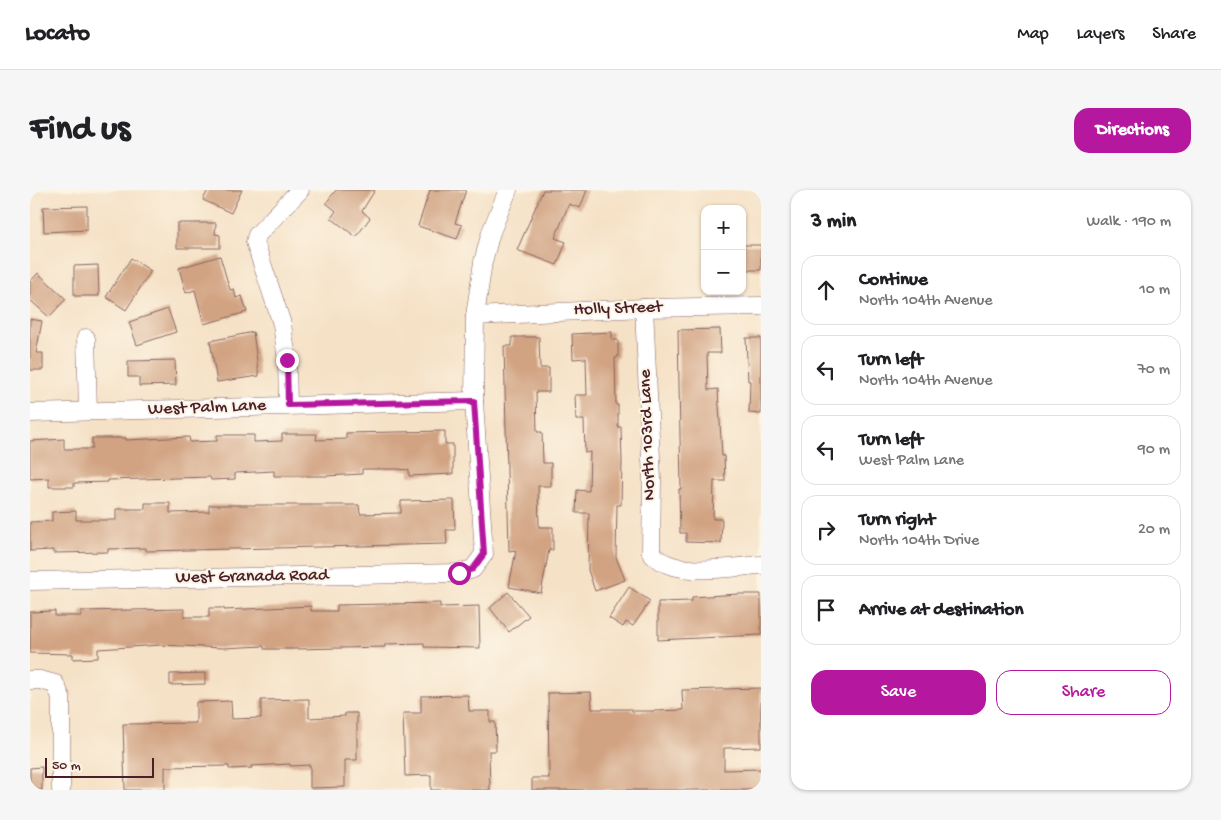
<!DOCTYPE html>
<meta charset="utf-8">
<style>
:root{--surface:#fff;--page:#f6f6f6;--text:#202124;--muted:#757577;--line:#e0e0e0;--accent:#b5179e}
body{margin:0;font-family:"Gochi Hand",sans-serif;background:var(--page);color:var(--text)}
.controls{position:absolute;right:15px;top:15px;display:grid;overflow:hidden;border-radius:10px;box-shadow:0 1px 4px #0004}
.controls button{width:45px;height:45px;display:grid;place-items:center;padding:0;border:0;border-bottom:1px solid var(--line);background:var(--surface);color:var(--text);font:25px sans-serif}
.scale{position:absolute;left:15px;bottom:12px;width:109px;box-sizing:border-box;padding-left:5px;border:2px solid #4a1f2b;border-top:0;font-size:14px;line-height:18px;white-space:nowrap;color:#4a1f2b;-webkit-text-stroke:4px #fcf5e5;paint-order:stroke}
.stop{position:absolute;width:15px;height:15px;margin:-11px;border:4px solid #b5179e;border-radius:50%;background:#fff}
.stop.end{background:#b5179e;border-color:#fff;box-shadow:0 1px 5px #0008}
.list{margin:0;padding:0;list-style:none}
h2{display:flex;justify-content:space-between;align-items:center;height:65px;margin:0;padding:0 20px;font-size:21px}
h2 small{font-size:16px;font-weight:400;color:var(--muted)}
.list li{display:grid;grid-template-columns:32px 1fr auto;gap:15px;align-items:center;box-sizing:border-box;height:70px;margin:0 10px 10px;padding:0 10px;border:1px solid var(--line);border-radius:15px}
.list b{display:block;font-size:19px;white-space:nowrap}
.list p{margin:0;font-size:16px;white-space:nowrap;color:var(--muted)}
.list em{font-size:16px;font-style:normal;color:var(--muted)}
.actions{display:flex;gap:10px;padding:15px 20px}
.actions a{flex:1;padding:11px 0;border:1px solid var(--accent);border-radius:15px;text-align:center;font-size:18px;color:var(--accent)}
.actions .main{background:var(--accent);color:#fff}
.icon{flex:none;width:28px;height:28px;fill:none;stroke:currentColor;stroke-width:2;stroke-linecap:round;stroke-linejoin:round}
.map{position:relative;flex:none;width:731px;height:600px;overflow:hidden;border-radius:15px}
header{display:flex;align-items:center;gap:30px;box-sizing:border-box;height:70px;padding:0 25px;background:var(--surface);border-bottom:1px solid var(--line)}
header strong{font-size:24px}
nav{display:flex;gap:28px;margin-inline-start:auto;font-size:18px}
.intro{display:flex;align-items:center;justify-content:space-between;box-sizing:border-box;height:120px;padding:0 30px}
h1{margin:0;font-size:35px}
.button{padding:12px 22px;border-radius:15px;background:var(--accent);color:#fff;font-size:18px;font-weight:700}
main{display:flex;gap:30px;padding:0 30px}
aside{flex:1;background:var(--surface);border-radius:15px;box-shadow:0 1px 4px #0004}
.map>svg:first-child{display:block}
</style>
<header>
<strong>Locato</strong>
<nav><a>Map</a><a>Layers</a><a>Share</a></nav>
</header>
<div class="intro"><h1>Find us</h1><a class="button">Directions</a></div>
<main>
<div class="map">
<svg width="731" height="600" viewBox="0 0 731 600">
<rect width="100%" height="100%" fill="#fcf5e5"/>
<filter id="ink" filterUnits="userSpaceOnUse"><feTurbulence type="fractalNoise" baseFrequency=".02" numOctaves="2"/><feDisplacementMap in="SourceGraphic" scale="10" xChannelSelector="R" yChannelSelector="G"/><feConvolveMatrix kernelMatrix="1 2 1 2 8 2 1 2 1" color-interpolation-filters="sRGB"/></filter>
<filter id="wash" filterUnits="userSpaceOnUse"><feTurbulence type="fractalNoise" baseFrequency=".0096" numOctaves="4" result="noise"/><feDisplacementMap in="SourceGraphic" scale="20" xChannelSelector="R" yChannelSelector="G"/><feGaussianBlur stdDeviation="1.12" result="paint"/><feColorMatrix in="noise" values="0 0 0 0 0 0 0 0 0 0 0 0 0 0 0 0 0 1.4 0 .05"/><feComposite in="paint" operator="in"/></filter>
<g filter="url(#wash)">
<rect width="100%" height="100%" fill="#f5e1c6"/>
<g id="blocks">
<g fill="#d1a382">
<path d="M178,0H212L201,23L173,10Z"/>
<path d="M306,0H345L332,21L340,28L326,47L301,28L306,21L296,13Z"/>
<path d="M400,0H436L425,33L432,35L427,49L388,36Z"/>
<path d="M513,0H557L550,18L539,14L525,48L536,52L527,75L487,60Z"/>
<path d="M57,16V40L14,42L13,17Z"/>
<path d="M147,33H186L185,44L190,45V58H147Z"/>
<path d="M714,55H731V80H713Z"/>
<path d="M190,66L200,100L204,99L206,108L212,106L217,122L174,134L165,100L156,103L149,78Z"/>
<path d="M101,68L121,81L96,120L76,107Z"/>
<path d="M68,75L69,106H44V76Z"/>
<path d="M8,83L36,109L19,127L0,110V92Z"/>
<path d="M138,119L146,142L107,155L99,132Z"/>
<path d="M0,129L12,131L6,163H13V180H0Z"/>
<path d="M690,139L691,163H677L678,200L688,199L692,266H694L695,291H684L683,329H692L691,353L656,352V343H650L649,299H651L648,140Z"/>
<path d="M223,142L229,186L187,192L180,151Z"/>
<path d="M582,142V150H588V167L585,168L586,215H588V237H591L592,271L591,315H587L586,367L595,390L565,401L558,380L559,323H546L547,300L559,301L560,262L555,263L554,230H546L545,205H557L556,168L543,169L542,144Z"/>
<path d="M482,147H509L510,178H519V202H506L507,242H512L513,273H521V296H508L509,337H523V360H519L511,403L479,397L486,360L479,361L474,156H482Z"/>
<path d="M716,148H731V224L719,223L720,191H718Z"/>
<path d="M145,170L146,195L109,196V187H98V171Z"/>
<path d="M415,241V254H423V284L379,286V280L368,279H332V284L296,286H244V281L205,283V289L181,290L180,287L78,290V292L44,293V297H19V288L0,289V251L34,249V259H62V248H96V250L159,247L160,252L187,251V245H224V252L252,251V244H287L286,250L316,249V243Z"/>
<path d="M424,310L425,340H416L417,354L116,361V358L78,359V362L23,363V360L0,361V332L22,331V322L46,321V330H86V319H115V313H140V323L179,322V315H329L330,324L371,323V311Z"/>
<path d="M599,397L620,411L603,436L596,432L593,437L579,428Z"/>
<path d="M478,402L499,426L479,442L460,418Z"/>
<path d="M709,404H731V445L628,450V412L662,411V407Z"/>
<path d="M410,413V417L449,416L450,458L394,457V453L355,454V457L267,459H234V456L193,458L131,455L68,459V468L43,469V464L0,463V422L25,421V426H51V421L154,419V427H179V418H194V420L281,416V421H307V415Z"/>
<path d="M175,483V494L140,495V484Z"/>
<path d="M731,498V557L694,558V580L731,579V600H502V588H519L518,503L561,502L562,519H602V521H625L653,520L652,500Z"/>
<path d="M438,505L439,521H460V532H465L466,561H459L460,600H401V585L375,586L373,523H391V506Z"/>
<path d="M279,509V528L315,526V523H327V570H315V597L280,598V575L260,576V574L221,576L222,578L199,579V576L135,577V600H95L93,534L166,533V512L201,511L202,529L231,528V510Z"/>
<path d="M12,577V600H0V578Z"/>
</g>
</g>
</g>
<g filter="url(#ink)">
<use href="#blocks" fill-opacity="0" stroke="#866361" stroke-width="1"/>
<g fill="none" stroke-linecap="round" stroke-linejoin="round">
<defs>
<g id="street">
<path d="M614,118L622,290L621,363C644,389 699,377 731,375"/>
<path d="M445,126L614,118L731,116"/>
<path d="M56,148L58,221"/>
<path d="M258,215L257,170L252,134L225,52L227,45L270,0"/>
<path d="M0,223L444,211"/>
<path d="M0,391L429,383L443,379L454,364L444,211L445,126L453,72L461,42L478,0"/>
<path d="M0,490H10L25,494L31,507V600"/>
</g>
</defs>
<use href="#street" stroke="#866361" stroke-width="19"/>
<use href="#street" stroke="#fff" stroke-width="18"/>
</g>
</g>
<g fill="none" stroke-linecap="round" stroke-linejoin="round" filter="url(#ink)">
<path stroke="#b5179e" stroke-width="6" d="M257,170L258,215L444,211L454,364L443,379L429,383"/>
</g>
<g text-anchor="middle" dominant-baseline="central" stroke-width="4" stroke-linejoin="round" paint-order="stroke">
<g font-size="18" fill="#4a1f2b" stroke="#fcf5e5">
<text transform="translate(588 119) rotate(-2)">Holly Street</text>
<text transform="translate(177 218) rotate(-2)">West Palm Lane</text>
<text transform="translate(618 245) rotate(-92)">North 103rd Lane</text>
<text transform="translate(222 387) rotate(-1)">West Granada Road</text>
</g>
</g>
</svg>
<div class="controls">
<button>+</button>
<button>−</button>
</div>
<div class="scale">50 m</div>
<div class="stop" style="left:429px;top:383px"></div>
<div class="stop end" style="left:257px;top:170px"></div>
</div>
<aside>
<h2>3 min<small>Walk · 190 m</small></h2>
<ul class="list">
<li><svg class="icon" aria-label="ahead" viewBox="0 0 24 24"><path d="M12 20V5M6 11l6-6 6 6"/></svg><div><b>Continue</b><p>North 104th Avenue</p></div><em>10 m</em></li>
<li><svg class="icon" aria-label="left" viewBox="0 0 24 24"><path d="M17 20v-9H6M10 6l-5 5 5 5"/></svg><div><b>Turn left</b><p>North 104th Avenue</p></div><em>70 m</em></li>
<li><svg class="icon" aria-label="left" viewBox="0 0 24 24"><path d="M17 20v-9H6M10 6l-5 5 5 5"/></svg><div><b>Turn left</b><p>West Palm Lane</p></div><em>90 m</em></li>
<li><svg class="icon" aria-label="right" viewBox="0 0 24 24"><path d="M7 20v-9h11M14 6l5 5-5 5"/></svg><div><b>Turn right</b><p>North 104th Drive</p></div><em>20 m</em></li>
<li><svg class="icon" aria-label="arrive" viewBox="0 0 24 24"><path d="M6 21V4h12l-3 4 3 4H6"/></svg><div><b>Arrive at destination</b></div></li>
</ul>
<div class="actions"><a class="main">Save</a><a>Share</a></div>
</aside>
</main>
